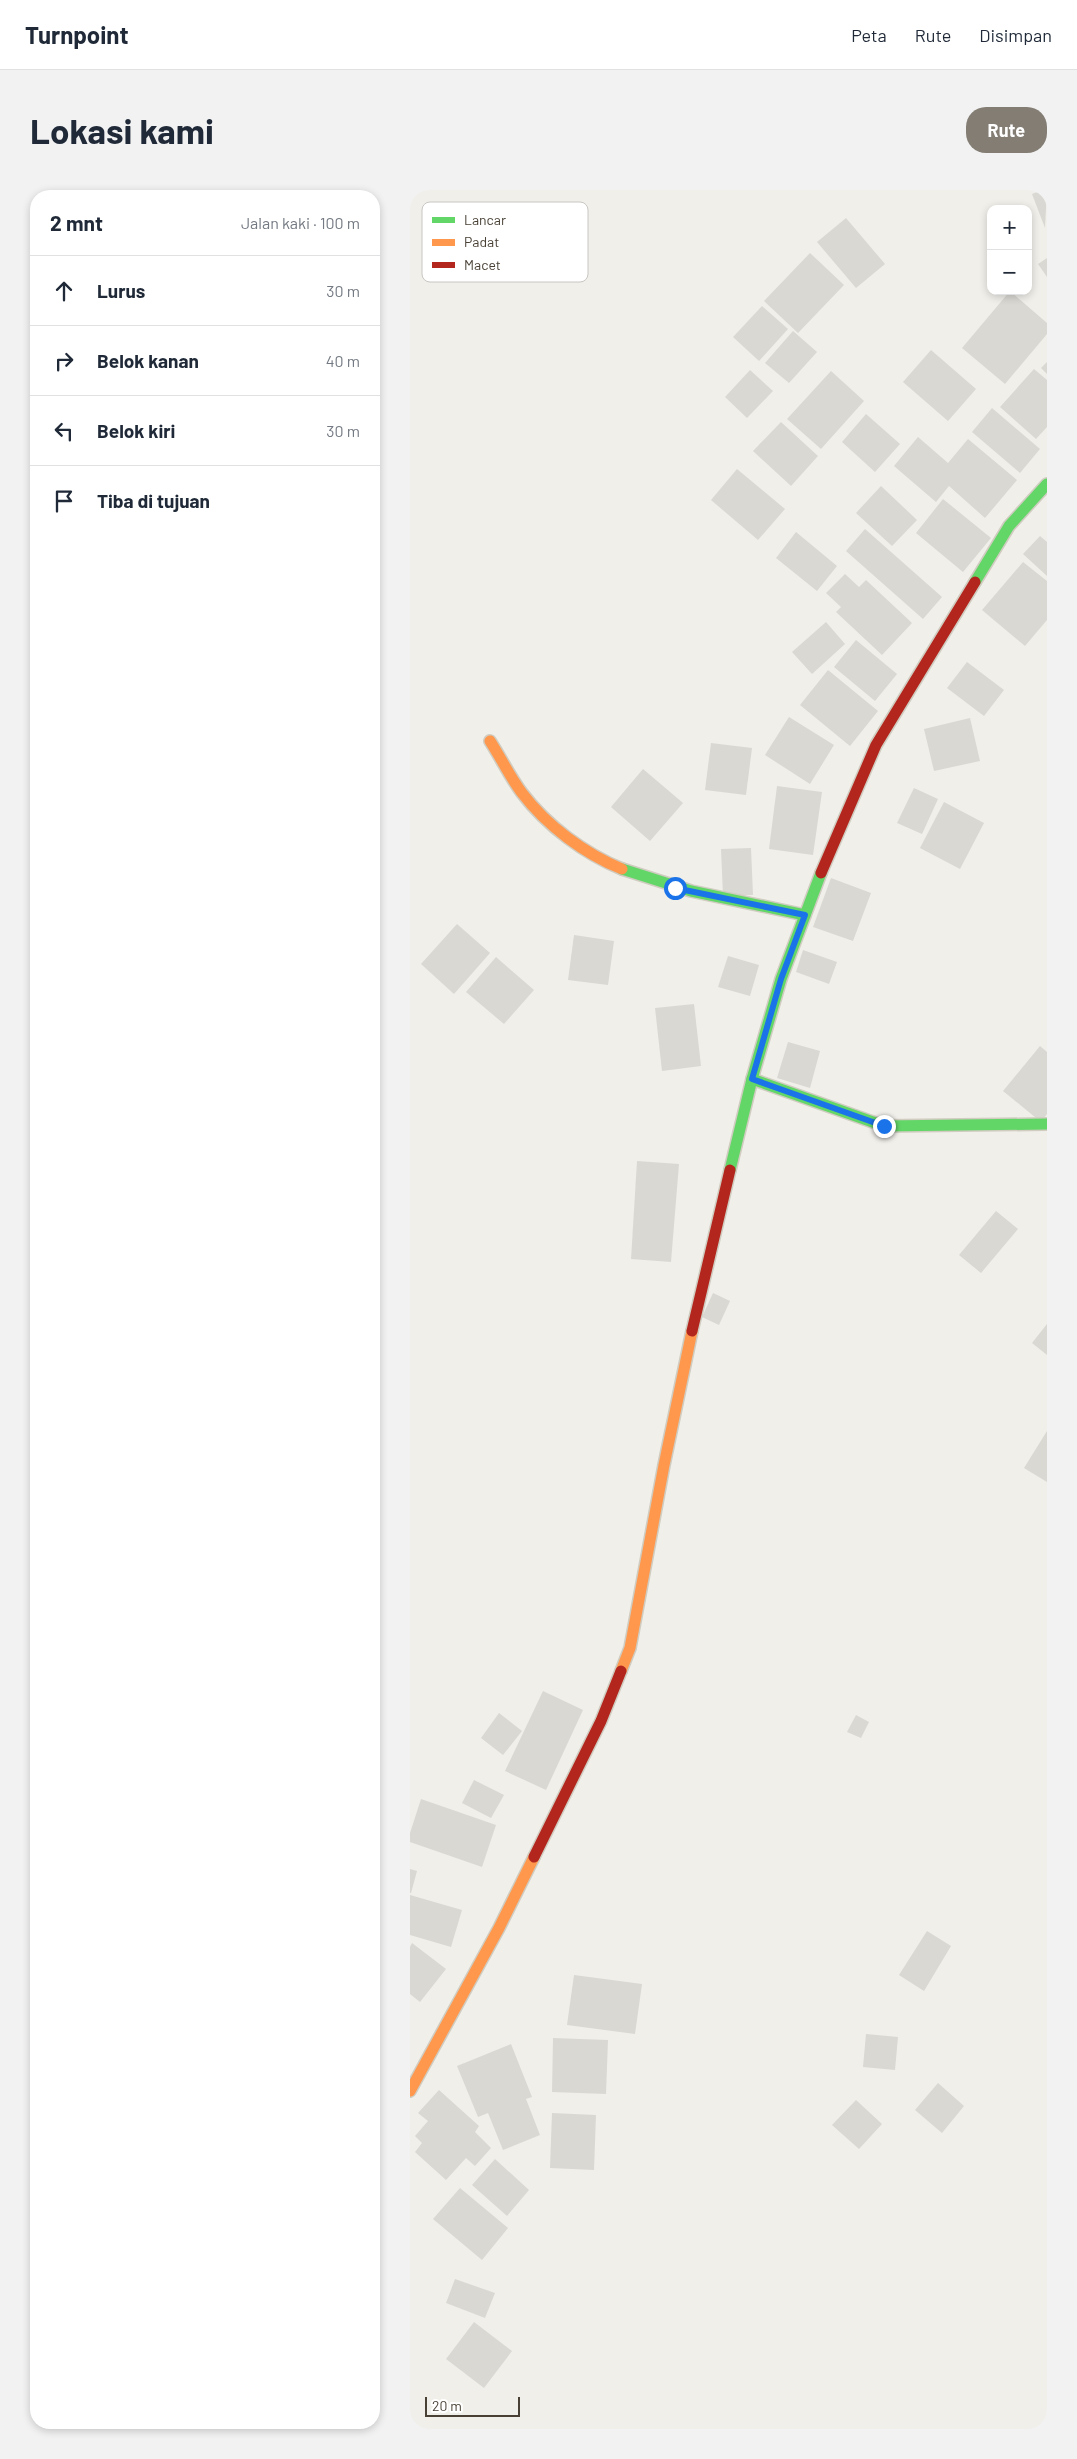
<!DOCTYPE html>
<html lang="id">
<meta charset="utf-8">
<style>
:root{--surface:#fff;--page:#f2f2f3;--text:#1f2937;--muted:#747a83;--line:#e0e1e3;--accent:#837d74}
body{margin:0;font-family:Barlow,sans-serif;background:var(--page);color:var(--text)}
.controls{position:absolute;right:15px;top:15px;display:grid;overflow:hidden;border-radius:10px;box-shadow:0 2px 8px #0003}
.controls button{width:45px;height:45px;display:grid;place-items:center;padding:0;border:0;border-bottom:1px solid var(--line);background:var(--surface);color:var(--text);font:25px sans-serif}
.scale{position:absolute;left:15px;bottom:12px;width:95px;box-sizing:border-box;padding-left:5px;border:2px solid #484035;border-top:0;font-size:14px;line-height:18px;white-space:nowrap;color:#484035;-webkit-text-stroke:4px #fff;paint-order:stroke}
.stop{position:absolute;width:15px;height:15px;margin:-11px;border:4px solid #1a73e8;border-radius:50%;background:#fff}
.stop.end{background:#1a73e8;border-color:#fff;box-shadow:0 1px 5px #0008}
.list{margin:0;padding:0;list-style:none}
h2{display:flex;justify-content:space-between;align-items:center;height:65px;margin:0;padding:0 20px;font-size:21px}
h2 small{font-size:16px;font-weight:400;color:var(--muted)}
.list li{display:grid;grid-template-columns:32px 1fr auto;gap:15px;align-items:center;box-sizing:border-box;height:70px;padding:0 20px;border-top:1px solid var(--line)}
.list b{display:block;font-size:19px;white-space:nowrap}
.list em{font-size:16px;font-style:normal;color:var(--muted)}
.icon{flex:none;width:28px;height:28px;fill:none;stroke:currentColor;stroke-width:2;stroke-linecap:round;stroke-linejoin:round}
.map{position:relative;flex:none;width:637px;height:2239px;overflow:hidden;border-radius:20px}
header{display:flex;align-items:center;gap:30px;box-sizing:border-box;height:70px;padding:0 25px;background:var(--surface);border-bottom:1px solid var(--line)}
header strong{font-size:24px}
nav{display:flex;gap:28px;margin-inline-start:auto;font-size:18px}
.intro{display:flex;align-items:center;justify-content:space-between;box-sizing:border-box;height:120px;padding:0 30px}
h1{margin:0;font-size:35px}
.button{padding:12px 22px;border-radius:20px;background:var(--accent);color:#fff;font-size:18px;font-weight:700}
main{display:flex;gap:30px;padding:0 30px}
aside{flex:1;background:var(--surface);border-radius:20px;box-shadow:0 2px 8px #0003}
.map>svg:first-child{display:block}
</style>
<header>
<strong>Turnpoint</strong>
<nav><a>Peta</a><a>Rute</a><a>Disimpan</a></nav>
</header>
<div class="intro"><h1>Lokasi kami</h1><a class="button">Rute</a></div>
<main>
<aside>
<h2>2 mnt<small>Jalan kaki · 100 m</small></h2>
<ul class="list">
<li><svg class="icon" aria-label="ahead" viewBox="0 0 24 24"><path d="M12 20V5M6 11l6-6 6 6"/></svg><div><b>Lurus</b></div><em>30 m</em></li>
<li><svg class="icon" aria-label="right" viewBox="0 0 24 24"><path d="M7 20v-9h11M14 6l5 5-5 5"/></svg><div><b>Belok kanan</b></div><em>40 m</em></li>
<li><svg class="icon" aria-label="left" viewBox="0 0 24 24"><path d="M17 20v-9H6M10 6l-5 5 5 5"/></svg><div><b>Belok kiri</b></div><em>30 m</em></li>
<li><svg class="icon" aria-label="arrive" viewBox="0 0 24 24"><path d="M6 21V4h12l-3 4 3 4H6"/></svg><div><b>Tiba di tujuan</b></div></li>
</ul>
</aside>
<div class="map">
<svg width="637" height="2239" viewBox="0 0 637 2239">
<rect width="100%" height="100%" fill="#f0efea"/>
<g fill="#dad8d2">
<path d="M632,0H637L635,38L622,4Z"/>
<path d="M436,28L475,74L446,98L407,52Z"/>
<path d="M400,63L434,95L388,143L354,111Z"/>
<path d="M637,68V87L628,74Z"/>
<path d="M600,101L637,133V144L595,194L552,158Z"/>
<path d="M352,116L378,139L349,171L323,147Z"/>
<path d="M383,141L407,162L379,193L355,173Z"/>
<path d="M521,160L566,199L538,231L493,192Z"/>
<path d="M637,172V184L631,178Z"/>
<path d="M624,179L637,190V237L626,249L590,217Z"/>
<path d="M340,180L363,201L337,228L315,207Z"/>
<path d="M421,181L454,211L411,259L377,229Z"/>
<path d="M582,218L630,259L610,283L562,242Z"/>
<path d="M456,224L490,254L465,282L432,252Z"/>
<path d="M371,232L408,266L381,296L343,261Z"/>
<path d="M508,247L538,273L558,249L607,290L575,328L539,296L526,312L484,276Z"/>
<path d="M327,279L375,319L348,350L301,310Z"/>
<path d="M471,296L507,330L482,356L446,323Z"/>
<path d="M533,309L581,348L553,382L506,343Z"/>
<path d="M455,339L532,407L513,429L436,361Z"/>
<path d="M386,342L427,376L407,401L366,368Z"/>
<path d="M630,346L637,352V386L613,364Z"/>
<path d="M613,372L637,391V430L615,456L572,420Z"/>
<path d="M435,384L449,397L456,390L502,433L472,465L426,422L431,417L416,403Z"/>
<path d="M416,432L435,454L402,484L382,462Z"/>
<path d="M446,450L487,484L465,511L424,477Z"/>
<path d="M557,472L594,500L574,526L537,498Z"/>
<path d="M418,480L468,521L440,556L390,515Z"/>
<path d="M379,527L424,555L400,594L355,565Z"/>
<path d="M560,528L570,571L524,581L514,539Z"/>
<path d="M301,553L342,558L336,605L295,600Z"/>
<path d="M233,579L273,613L240,651L201,617Z"/>
<path d="M367,596L412,602L403,665L359,659Z"/>
<path d="M504,598L528,609L512,644L487,633Z"/>
<path d="M534,612L574,633L550,679L510,658Z"/>
<path d="M341,658L343,705L313,706L311,659Z"/>
<path d="M421,688L461,703L443,751L403,737Z"/>
<path d="M47,734L80,763L44,804L11,774Z"/>
<path d="M164,745L204,751L198,795L158,790Z"/>
<path d="M393,760L427,772L419,794L386,782Z"/>
<path d="M318,766L349,775L340,806L308,797Z"/>
<path d="M86,767L124,800L94,834L56,802Z"/>
<path d="M284,814L291,876L252,881L245,818Z"/>
<path d="M378,852L410,861L400,898L367,888Z"/>
<path d="M630,856L637,862V924L631,932L593,901Z"/>
<path d="M227,971L269,974L261,1072L221,1069Z"/>
<path d="M586,1021L608,1039L571,1083L549,1065Z"/>
<path d="M303,1103L320,1111L309,1135L292,1127Z"/>
<path d="M637,1134V1165L622,1153Z"/>
<path d="M637,1241V1292L614,1278Z"/>
<path d="M133,1501L173,1520L136,1600L95,1581Z"/>
<path d="M89,1523L112,1541L93,1565L71,1548Z"/>
<path d="M446,1525L459,1532L451,1548L437,1542Z"/>
<path d="M64,1590L94,1605L81,1628L52,1613Z"/>
<path d="M11,1609L86,1635L72,1677L0,1652V1643Z"/>
<path d="M0,1679L7,1681L1,1703H0Z"/>
<path d="M0,1705L52,1720L41,1757L0,1745Z"/>
<path d="M517,1741L541,1756L514,1801L489,1785Z"/>
<path d="M2,1753L36,1779L10,1812L0,1804V1757Z"/>
<path d="M164,1785L232,1794L225,1844L157,1835Z"/>
<path d="M456,1844L488,1847L485,1880L453,1877Z"/>
<path d="M143,1848L198,1850L196,1904L142,1902Z"/>
<path d="M101,1854L122,1907L116,1909L130,1945L93,1960L78,1923L68,1927L47,1876Z"/>
<path d="M528,1893L554,1916L532,1943L505,1920Z"/>
<path d="M29,1900L69,1936L65,1942L81,1958L65,1976L56,1968L36,1990L5,1962L12,1953L5,1946L18,1931L8,1923Z"/>
<path d="M446,1910L472,1934L449,1959L422,1935Z"/>
<path d="M142,1923L186,1925L184,1980L140,1978Z"/>
<path d="M85,1969L119,2000L97,2026L62,1995Z"/>
<path d="M50,1998L98,2038L72,2070L23,2029Z"/>
<path d="M45,2089L85,2103L75,2128L36,2113Z"/>
<path d="M64,2132L102,2161L74,2198L36,2169Z"/>
</g>
<g fill="none" stroke-linecap="round" stroke-linejoin="round">
<defs>
<g id="fast">
<path d="M565,392L599,336L637,294"/>
<path d="M212,679L281,701L395,725"/>
<path d="M342,889L474,936L637,934"/>
<path d="M320,980L342,889L371,789L411,683"/>
</g>
<g id="slow">
<path d="M80,551C91,568 100,587 112,603C137,636 175,664 212,679"/>
<path d="M211,1481L220,1458L254,1275L282,1141"/>
<path d="M0,1901L89,1738L124,1667"/>
</g>
<g id="jam">
<path d="M411,683L466,555L565,392"/>
<path d="M282,1141L320,980"/>
<path d="M124,1667L191,1531L211,1481"/>
</g>
</defs>
<use href="#fast" stroke="#d0ccc0" stroke-width="14"/>
<use href="#slow" stroke="#d0ccc0" stroke-width="14"/>
<use href="#jam" stroke="#d0ccc0" stroke-width="14"/>
<use href="#fast" stroke="#63d668" stroke-width="11"/>
<use href="#slow" stroke="#ff974d" stroke-width="11"/>
<use href="#jam" stroke="#b3261e" stroke-width="11"/>
</g>
<g fill="none" stroke-linecap="round" stroke-linejoin="round">
<path stroke="#1a73e8" stroke-width="6" d="M265,698L395,725L371,789L342,889L474,936"/>
</g>
<rect x="12" y="12" width="166" height="80" rx="8" fill="#fff" stroke="#c8c6c2" stroke-width="1"/>
<rect x="22" y="27" width="23" height="6" fill="#63d668"/>
<rect x="22" y="49" width="23" height="7" fill="#ff974d"/>
<rect x="22" y="72" width="23" height="6" fill="#b3261e"/>
<g font-size="14" fill="#484035">
<text x="54" y="35">Lancar</text>
<text x="54" y="57">Padat</text>
<text x="54" y="80">Macet</text>
</g>
</svg>
<div class="controls">
<button>+</button>
<button>−</button>
</div>
<div class="scale">20 m</div>
<div class="stop" style="left:265px;top:698px"></div>
<div class="stop end" style="left:474px;top:936px"></div>
</div>
</main>
